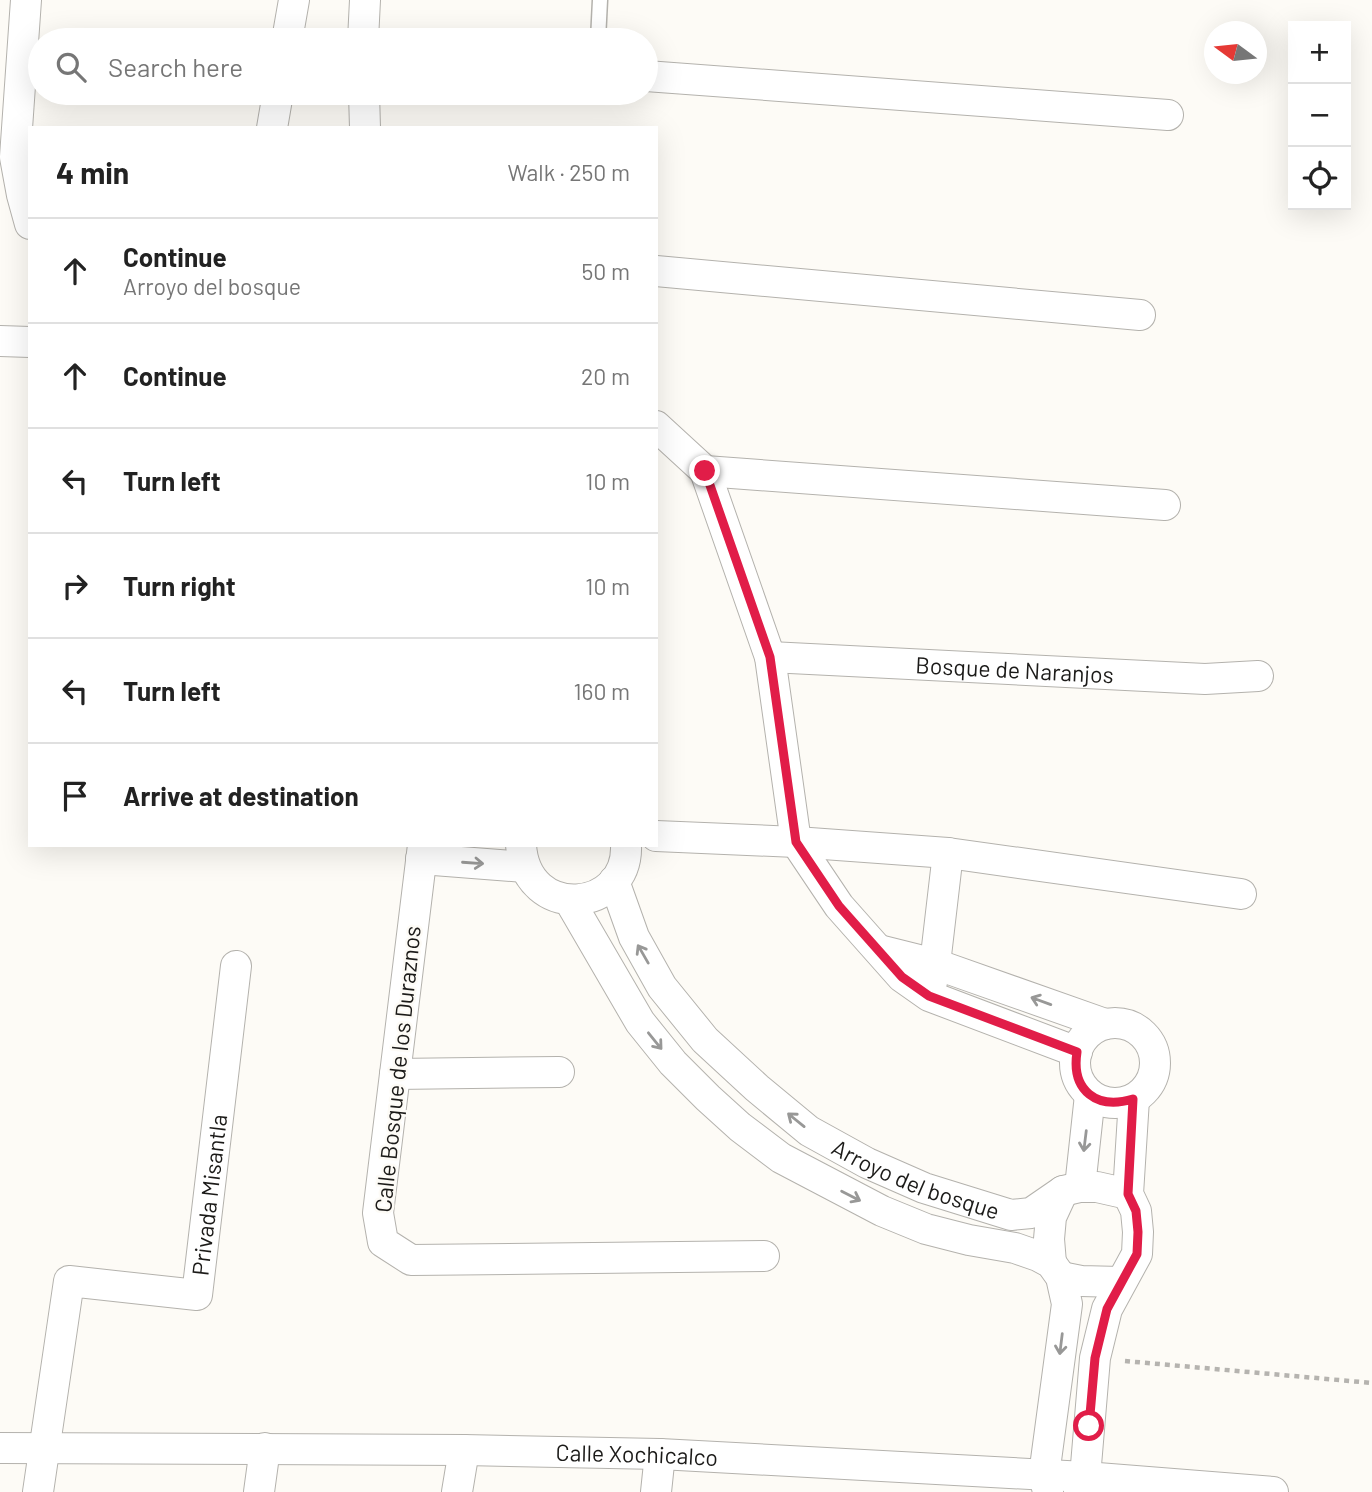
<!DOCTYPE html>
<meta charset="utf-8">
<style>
:root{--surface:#fff;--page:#f6f6f6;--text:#222;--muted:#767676;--line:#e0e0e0}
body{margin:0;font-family:Barlow,sans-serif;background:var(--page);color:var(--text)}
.controls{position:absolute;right:21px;top:21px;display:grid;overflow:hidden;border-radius:0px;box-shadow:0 7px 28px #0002}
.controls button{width:63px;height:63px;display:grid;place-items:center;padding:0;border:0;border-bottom:2px solid var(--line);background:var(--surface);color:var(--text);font:35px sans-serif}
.compass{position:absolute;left:1204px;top:21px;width:63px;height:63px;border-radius:50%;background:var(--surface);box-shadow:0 7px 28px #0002;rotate:285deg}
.stop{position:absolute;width:21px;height:21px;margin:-16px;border:5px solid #e11d48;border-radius:50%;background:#fff}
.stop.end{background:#e11d48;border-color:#fff;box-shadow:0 2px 7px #0008}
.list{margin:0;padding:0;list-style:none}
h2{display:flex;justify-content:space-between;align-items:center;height:91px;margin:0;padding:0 28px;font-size:30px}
h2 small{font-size:23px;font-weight:400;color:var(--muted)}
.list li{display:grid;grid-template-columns:46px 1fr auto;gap:21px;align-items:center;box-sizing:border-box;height:105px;padding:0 28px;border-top:2px solid var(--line)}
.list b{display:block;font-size:26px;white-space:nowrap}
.list p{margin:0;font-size:23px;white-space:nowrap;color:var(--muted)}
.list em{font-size:23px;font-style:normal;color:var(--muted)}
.icon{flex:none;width:38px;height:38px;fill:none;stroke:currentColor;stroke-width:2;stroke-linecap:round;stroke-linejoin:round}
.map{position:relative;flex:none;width:1372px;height:1492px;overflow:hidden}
.search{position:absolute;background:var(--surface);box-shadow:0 7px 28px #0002;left:28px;top:28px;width:630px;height:77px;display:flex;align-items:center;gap:18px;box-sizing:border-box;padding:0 24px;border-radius:38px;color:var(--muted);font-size:26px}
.panel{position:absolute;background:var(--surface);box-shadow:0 7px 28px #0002;left:28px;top:126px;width:630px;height:721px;border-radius:0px}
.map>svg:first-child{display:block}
</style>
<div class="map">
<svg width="1372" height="1492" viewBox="0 0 1372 1492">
<rect width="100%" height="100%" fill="#fdfbf6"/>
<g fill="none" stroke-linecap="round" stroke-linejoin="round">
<defs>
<path id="lane" d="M598,40L600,0"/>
<g id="street">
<path d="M26,0L15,157L22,195L30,224"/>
<path d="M287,40L294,0"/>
<path d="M363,40L365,0"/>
<path d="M646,76L1168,115"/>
<path d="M364,93L365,128"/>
<path d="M272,128L278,93"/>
<path d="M656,271L1140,315"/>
<path d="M0,341L30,342"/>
<path d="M656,426L705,471L770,657L796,842L839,906L902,977L929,996L1077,1052"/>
<path d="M705,471L1165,505"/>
<path id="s1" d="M770,657L1205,679L1258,676"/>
<path d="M656,836L796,842L948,853L1241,894"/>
<path d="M423,845L378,1213L383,1242L411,1260L764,1256"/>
<path d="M521,845C526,922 629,913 626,845"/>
<path d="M421,859L525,867"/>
<path id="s2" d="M614,881L634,937L662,987L705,1040L757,1088L809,1131L867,1163L924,1188L1011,1215L1031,1213L1063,1191L1080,1187H1097L1128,1194"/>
<path d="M569,900L640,1022L673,1063L708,1098L740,1127L781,1158L882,1211L926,1229L969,1240L1015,1248L1038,1256L1051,1263L1061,1277L1067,1304L1044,1475L1048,1492"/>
<path d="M879,950L935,964L1105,1024"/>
<path d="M932,982L935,964L948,853"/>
<circle cx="1115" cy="1063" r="40"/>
<path d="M395,1074L559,1072"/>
<path d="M1080,1187L1090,1095"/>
<path d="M1051,1263L1049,1239L1051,1217L1063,1191"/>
<path d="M1061,1277L1081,1281L1120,1282"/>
<path id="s3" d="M0,1448L464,1450L660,1454L1085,1477L1273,1492"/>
<path id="s4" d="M38,1492L69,1281L197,1295L236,966"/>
<path d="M259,1492L265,1448"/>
<path d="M457,1492L464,1450"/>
<path d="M656,1492L660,1454"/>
<path d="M1079,1492L1085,1477L1095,1358L1107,1309L1137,1254L1138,1232L1136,1211L1128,1194L1134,1099"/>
</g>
</defs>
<use href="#lane" stroke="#b4b2ad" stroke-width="17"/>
<use href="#street" stroke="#b4b2ad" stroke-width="32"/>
<path stroke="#b5b3af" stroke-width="4.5" stroke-dasharray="5 5" stroke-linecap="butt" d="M1125,1361L1372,1383"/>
<use href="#lane" stroke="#fff" stroke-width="14"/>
<use href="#street" stroke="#fff" stroke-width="30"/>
</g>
<defs><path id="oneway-shaft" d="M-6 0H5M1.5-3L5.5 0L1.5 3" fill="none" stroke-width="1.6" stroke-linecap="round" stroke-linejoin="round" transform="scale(1.75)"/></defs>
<g stroke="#989897">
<use href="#oneway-shaft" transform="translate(473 863) rotate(4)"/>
<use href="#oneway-shaft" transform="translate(643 954) rotate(-120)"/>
<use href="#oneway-shaft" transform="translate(1041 1001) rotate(-160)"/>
<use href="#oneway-shaft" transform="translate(655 1041) rotate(51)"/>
<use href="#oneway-shaft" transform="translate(796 1120) rotate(-141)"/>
<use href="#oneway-shaft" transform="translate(1085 1141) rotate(97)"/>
<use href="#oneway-shaft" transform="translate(851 1196) rotate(27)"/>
<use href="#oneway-shaft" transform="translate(1061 1344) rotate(97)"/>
</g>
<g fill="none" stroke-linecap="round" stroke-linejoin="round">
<path stroke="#e11d48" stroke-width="9" d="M705,471L770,657L796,842L839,906L902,977L929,996L1077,1052C1071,1091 1097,1110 1133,1099L1128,1194L1136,1211L1138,1232L1137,1254L1107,1309L1095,1358L1089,1426"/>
</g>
<g text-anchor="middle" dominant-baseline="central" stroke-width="5" stroke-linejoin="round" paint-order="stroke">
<g font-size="23" fill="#1b1a18" stroke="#fdfbf6">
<text stroke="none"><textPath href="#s1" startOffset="245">Bosque de Naranjos</textPath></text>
<text transform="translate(397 1069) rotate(-84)">Calle Bosque de los Duraznos</text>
<text stroke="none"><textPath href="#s2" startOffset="441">Arroyo del bosque</textPath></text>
<text stroke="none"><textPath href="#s4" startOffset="443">Privada Misantla</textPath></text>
<text stroke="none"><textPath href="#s3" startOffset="637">Calle Xochicalco</textPath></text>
</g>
</g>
</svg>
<div class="controls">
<button>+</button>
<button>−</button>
<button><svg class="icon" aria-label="locate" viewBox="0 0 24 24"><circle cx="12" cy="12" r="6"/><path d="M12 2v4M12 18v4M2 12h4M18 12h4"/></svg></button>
</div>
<svg class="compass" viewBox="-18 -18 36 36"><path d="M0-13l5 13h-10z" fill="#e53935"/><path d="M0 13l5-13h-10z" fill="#767676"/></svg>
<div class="stop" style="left:1089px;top:1426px"></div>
<div class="stop end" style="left:705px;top:471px"></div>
<div class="search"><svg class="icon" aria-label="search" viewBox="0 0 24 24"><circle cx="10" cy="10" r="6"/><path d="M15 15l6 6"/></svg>Search here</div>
<section class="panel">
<h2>4 min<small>Walk · 250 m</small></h2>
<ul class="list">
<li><svg class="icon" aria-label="ahead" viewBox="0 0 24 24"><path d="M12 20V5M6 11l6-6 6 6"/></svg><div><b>Continue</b><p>Arroyo del bosque</p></div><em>50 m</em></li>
<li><svg class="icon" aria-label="ahead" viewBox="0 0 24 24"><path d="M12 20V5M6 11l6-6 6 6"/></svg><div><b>Continue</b></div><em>20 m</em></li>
<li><svg class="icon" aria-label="left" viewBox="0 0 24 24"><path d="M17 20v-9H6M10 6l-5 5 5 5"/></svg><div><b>Turn left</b></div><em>10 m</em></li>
<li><svg class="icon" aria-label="right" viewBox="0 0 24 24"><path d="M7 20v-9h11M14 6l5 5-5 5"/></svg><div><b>Turn right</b></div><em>10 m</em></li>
<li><svg class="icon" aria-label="left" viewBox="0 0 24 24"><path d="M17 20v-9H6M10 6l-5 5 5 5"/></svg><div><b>Turn left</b></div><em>160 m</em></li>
<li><svg class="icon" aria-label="arrive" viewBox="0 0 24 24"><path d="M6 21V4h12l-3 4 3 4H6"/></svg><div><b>Arrive at destination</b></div></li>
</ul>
</section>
</div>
